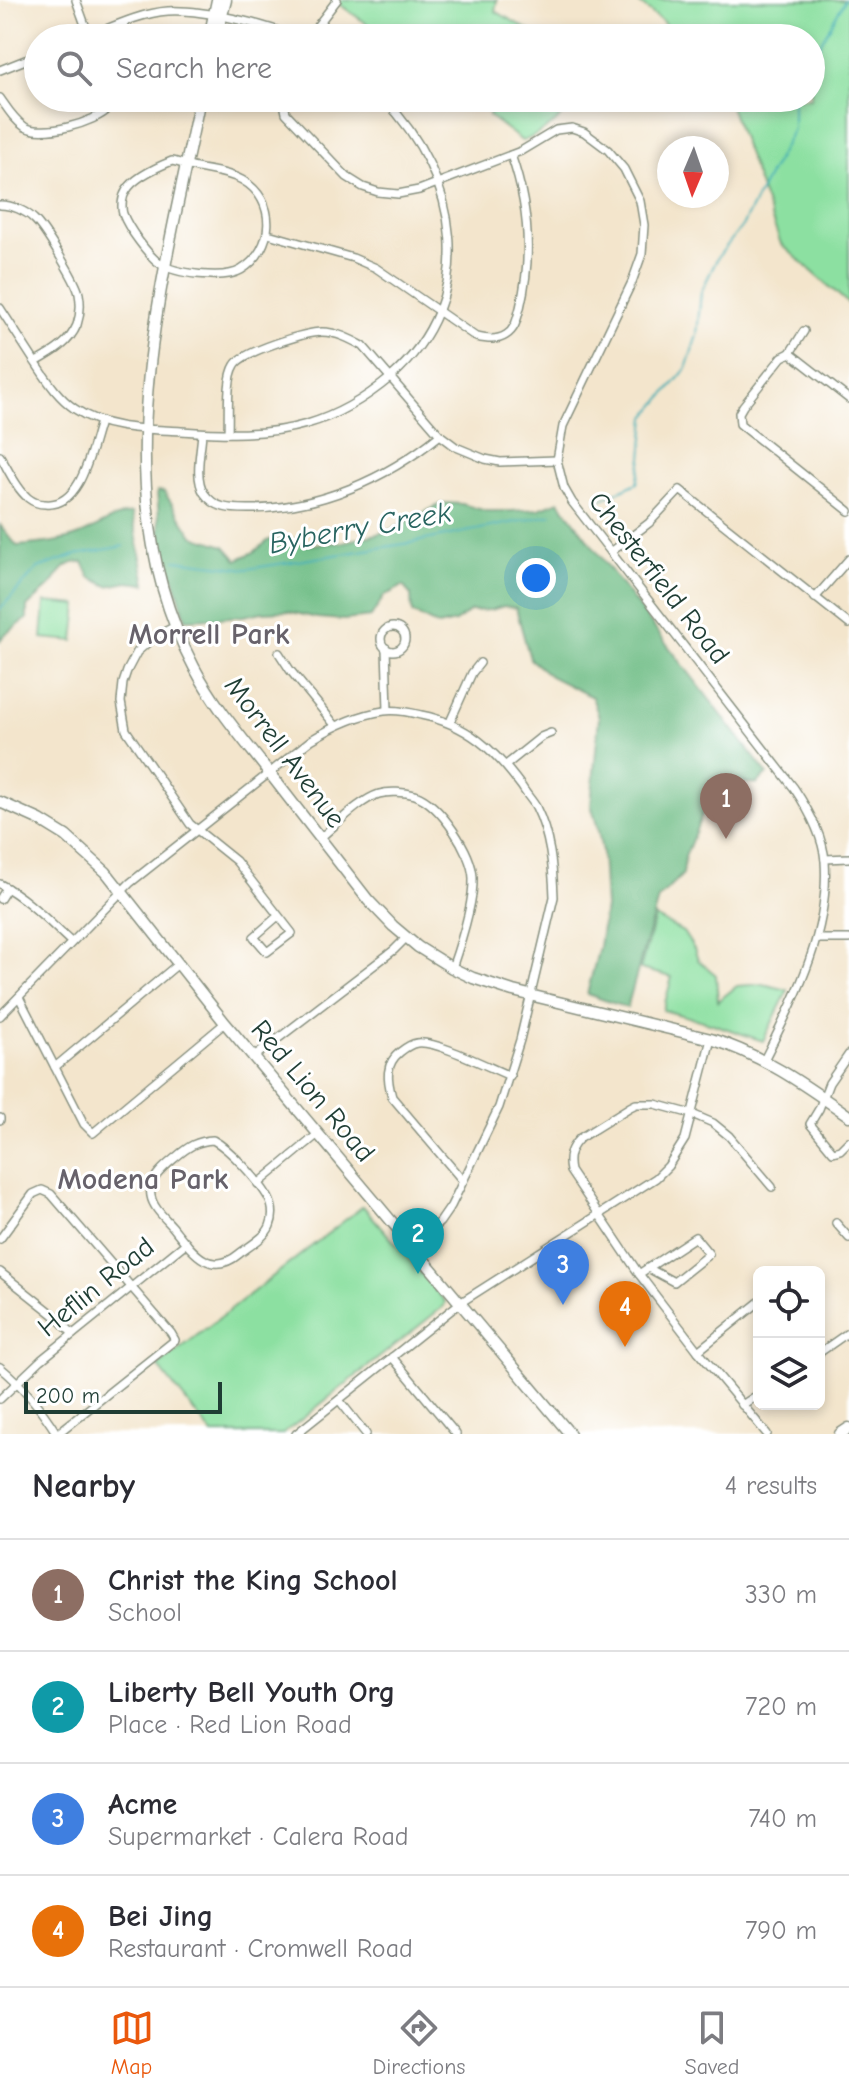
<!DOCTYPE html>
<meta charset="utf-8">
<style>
:root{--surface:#fff;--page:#f2f2f3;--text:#2b2b33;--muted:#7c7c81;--line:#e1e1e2;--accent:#ea580c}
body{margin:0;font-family:"Comic Neue",sans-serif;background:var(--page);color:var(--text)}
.controls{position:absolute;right:24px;bottom:24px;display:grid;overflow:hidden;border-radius:12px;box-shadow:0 4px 12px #0003}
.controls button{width:72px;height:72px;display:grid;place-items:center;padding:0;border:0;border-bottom:2px solid var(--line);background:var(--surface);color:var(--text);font:40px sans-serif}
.compass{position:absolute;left:657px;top:136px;width:72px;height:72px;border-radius:50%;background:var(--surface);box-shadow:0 4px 12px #0003;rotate:182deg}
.scale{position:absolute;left:24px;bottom:20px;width:198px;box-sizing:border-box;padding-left:8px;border:4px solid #1f3d34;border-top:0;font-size:22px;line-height:28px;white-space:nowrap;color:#1f3d34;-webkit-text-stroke:6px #fff;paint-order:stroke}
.you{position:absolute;left:536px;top:578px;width:28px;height:28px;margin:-20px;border:6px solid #fff;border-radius:50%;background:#1a73e8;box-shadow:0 0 0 12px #1a73e833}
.badge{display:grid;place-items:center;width:52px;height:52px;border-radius:50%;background:var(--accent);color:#fff;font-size:26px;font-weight:700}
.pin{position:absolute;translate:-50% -66px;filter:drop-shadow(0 2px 4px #0008)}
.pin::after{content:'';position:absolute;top:42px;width:28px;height:24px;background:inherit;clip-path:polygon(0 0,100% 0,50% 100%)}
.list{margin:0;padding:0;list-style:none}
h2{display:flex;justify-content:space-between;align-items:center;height:104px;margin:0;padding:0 32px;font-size:34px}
h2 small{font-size:26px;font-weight:400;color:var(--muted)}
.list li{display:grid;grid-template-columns:52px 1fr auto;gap:24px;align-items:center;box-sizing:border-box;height:112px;padding:0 32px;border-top:2px solid var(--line)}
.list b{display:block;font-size:30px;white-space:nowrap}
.list p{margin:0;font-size:26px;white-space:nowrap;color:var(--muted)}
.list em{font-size:26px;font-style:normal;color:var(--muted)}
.icon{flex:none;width:44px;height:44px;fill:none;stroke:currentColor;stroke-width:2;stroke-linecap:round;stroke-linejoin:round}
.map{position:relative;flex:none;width:849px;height:1434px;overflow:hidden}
.search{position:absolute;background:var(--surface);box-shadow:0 4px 12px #0003;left:24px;right:24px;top:24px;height:88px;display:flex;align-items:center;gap:20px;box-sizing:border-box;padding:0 28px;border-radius:44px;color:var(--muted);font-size:30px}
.sheet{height:552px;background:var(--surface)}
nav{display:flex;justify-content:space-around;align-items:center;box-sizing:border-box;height:112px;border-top:2px solid var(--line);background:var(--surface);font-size:22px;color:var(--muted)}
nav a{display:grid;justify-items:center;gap:4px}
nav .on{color:var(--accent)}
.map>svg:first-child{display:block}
</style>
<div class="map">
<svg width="849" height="1434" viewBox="0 0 849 1434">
<rect width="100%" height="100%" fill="#fff"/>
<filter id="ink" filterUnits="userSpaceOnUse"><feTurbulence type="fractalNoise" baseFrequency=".0125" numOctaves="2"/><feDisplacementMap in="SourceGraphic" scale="16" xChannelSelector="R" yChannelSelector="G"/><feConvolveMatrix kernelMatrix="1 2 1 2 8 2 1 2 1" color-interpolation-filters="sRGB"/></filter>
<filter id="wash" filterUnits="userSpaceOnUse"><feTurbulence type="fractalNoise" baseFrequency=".006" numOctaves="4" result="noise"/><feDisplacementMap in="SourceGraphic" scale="32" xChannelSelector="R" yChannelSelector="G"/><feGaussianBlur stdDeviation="1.8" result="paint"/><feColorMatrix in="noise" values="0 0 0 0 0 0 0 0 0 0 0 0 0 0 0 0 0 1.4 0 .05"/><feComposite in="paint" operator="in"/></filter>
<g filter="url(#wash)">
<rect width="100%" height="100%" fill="#f3e5cc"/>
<g fill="#8ce0a1" stroke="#568e6a" stroke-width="2">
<path d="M342,0H497L495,11L543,38H387L339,4Z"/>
<path d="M635,0H849V304L781,244L727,98H811V38H676L662,21Z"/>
<path d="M470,98H572C568,105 563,115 557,121C553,126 528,140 522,141L489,116L490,113Z"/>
<path d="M45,602L78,605L74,641L42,638Z"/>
<path d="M655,917L683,932L694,949L698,960L716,975L718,1001L737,986L763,984L788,990L763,1041L710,1023L663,1010L672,977L640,969Z"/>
<path d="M363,1206L445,1301L444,1306L283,1434H212L158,1366Z"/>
</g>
<g fill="#71be87" stroke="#487e5e" stroke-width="2">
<path d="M157,491L164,492L193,536L225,546L237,560L254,552L269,540L294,539L308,545L343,542L386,532L443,503L462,504L486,511H512L539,509L559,501L639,608L767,774L757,784L731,782L704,810L685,857L683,874L658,899L627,1008L587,994L599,947L605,907L602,852L597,825L591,805L599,717L592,697L550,676L530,659L516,608L504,606L491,610L471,611L455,622L438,626L412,613L411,595L403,586L384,596L371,617L344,620L317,618L287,611L262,612L244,616L218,618L186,619L160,533Z"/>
<path d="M132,513L146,584L128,582L108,586L90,577L83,562C66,561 61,572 52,584C44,592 35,599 27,607V619L4,635L0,641V525L17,546C37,544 60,543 80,535C99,528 110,516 132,513Z"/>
</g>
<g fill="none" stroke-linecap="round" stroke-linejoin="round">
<g stroke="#3aacb3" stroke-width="2">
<path d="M811,60L845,0"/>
<path d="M597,501L637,483L642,458L646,417L686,369L697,335L701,292L718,257L742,226L793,129V98"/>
<path d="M176,560L247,569L410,543L551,515"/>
<path d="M0,609L38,568L76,555L124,546"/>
</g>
</g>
</g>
<g filter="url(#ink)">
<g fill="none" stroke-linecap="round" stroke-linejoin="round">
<defs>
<g id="street">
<path d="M76,0L89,36"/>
<path d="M123,24L127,38"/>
<path d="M84,38C110,28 140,13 168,11C201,9 266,24 296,38"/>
<path d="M308,38L337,0"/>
<path d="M0,70L38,55"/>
<path d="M0,98C7,108 14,120 25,127C43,137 95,123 109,108C112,105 114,101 117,98"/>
<path d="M283,98L286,113L347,177L363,187L378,192L398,194L419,190L521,151L556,130L572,128L584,132L608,150L624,169L640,201L644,225L642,254L632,282L563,426L557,460L564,488L572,502L794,788C808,809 823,835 825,861C830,933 795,998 764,1060"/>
<path d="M172,161C178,162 183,164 189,166C206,171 226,171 242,180C278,200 275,249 241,270C224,280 175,274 159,263C148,255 128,228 123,214C121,207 122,197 126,191C134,177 157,167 172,161Z"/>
<path d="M0,205C12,205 26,211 34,219C44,228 77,282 79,294C81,304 80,316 77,325C69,344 52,353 36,362"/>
<path d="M268,234L353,258L376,268L476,337C486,339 497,341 506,335C516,329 517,318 520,308C533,255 529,206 511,155"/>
<path d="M0,308C11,325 22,342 33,359C46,378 56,396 75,409C106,430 145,429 181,431C223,434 266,436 307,424C338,415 366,398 391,377C481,298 460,177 383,98"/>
<path d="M804,331L790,353L782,357L743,406L739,413L740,424L849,511"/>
<path d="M790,353L849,399"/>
<path d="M202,433C201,451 194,477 204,493C215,509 231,509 248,509C319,509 386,479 440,435"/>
<path d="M228,433C229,416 226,379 235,365C242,352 306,332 322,332C337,332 350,339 363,346L440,435L456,447L485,459L500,462L557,460"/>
<path d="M0,456C8,469 16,488 28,498C33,502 39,504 45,504C82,508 91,448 100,422"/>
<path d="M611,552L649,523L680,490L849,624"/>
<path d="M815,598L849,559"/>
<path d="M176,626L156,636L145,645L137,652L127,671L123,683L121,702L126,730L190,824L236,861L292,933L267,952L254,937L278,916"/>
<circle cx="393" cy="639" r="12"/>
<path d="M386,648L388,710"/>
<path d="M279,653L290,670L335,725"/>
<path d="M450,722L472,673L480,663"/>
<path d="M506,765L541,737L551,733"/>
<path d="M320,838C336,825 360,800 379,794C389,791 405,792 415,795C440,804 472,852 473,878C474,902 460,945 452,968"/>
<path d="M825,859L849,858"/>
<path d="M0,884C28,899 48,921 71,942"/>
<path d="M0,899L7,888"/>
<path d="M817,939H849"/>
<path d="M19,997L84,1124L93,1133L225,1023"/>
<path d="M0,1016L130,883L311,740C334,726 357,715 384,711C396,709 409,712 421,715C467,724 495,750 522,787C526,794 532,800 536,807C550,835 553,867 554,897L520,1040L499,1107L451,1206L440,1222L413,1247"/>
<path d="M849,1054L829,1083L819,1109L810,1124L833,1152L840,1150L849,1141"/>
<path d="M254,1057L394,950L406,938"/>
<path d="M55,1067L178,964"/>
<path d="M0,1118V1120"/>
<path d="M213,1140C230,1149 258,1180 268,1197C273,1206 274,1216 270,1226C265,1238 249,1246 239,1254C209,1279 190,1248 172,1226C165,1218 153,1208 151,1196C148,1179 164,1167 176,1157C189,1146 197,1141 213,1140Z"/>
<path d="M463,1181L392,1097C387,1079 385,1064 400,1052C405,1048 410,1044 417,1043C436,1040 490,1068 510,1076"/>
<path d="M258,1184L318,1134"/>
<path d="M836,1223L849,1238"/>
<path d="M0,1239L33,1194L42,1190L51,1194L171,1333L175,1340L57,1434"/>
<path d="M0,1272L53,1314L73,1334"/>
<path d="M639,1274L695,1237L709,1254L674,1282L648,1268"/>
<path d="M698,1351L759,1302"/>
<path d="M819,1353L849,1332"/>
<path d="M392,1357L456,1434"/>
<path d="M0,1367C23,1386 41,1408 57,1434"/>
<path d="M0,1399L41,1360L186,1243"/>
<path d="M339,1400L366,1434"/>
<path d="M742,1405L759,1394"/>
<path d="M296,1434L460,1303L656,1178L668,1166L685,1139L711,1039"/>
<path d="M767,1434L698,1351L639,1274L570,1171C567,1157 570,1148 580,1138L630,1107L636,1104H655L692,1114L713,1123L729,1136L772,1187"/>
</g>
<g id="secondary">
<path d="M209,38L217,0"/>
<path d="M216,38L226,0"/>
<path d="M200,98C163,282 100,490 194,667C215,707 244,740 271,775C304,817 336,859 368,900L393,926L418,947L452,968L473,978L513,991L711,1039C763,1055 805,1085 849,1116"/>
<path d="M0,802L40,820L66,836L106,872L225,1023L570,1434"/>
<path d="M840,1434L849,1428"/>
</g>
</defs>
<use href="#street" stroke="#899180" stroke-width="10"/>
<use href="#secondary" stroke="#899180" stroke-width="13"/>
<use href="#street" stroke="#fff" stroke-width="7"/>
<use href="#secondary" stroke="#fff" stroke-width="10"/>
</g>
</g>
<g text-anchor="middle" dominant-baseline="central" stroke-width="6" stroke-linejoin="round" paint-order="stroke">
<g font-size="28" fill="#1f3d34" stroke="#fff">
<text transform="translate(659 578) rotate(52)">Chesterfield Road</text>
<text transform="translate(285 752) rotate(53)">Morrell Avenue</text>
<text transform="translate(313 1091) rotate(50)">Red Lion Road</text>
<text transform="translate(96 1287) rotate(-39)">Heflin Road</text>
</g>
<g font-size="30" font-style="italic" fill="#286460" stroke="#fff">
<text transform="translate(360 528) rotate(-10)">Byberry Creek</text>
</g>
<g font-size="30" font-weight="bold" fill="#67626b" stroke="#fff">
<text x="209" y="634">Morrell Park</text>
<text x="143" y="1179">Modena Park</text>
</g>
</g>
</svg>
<div class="controls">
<button><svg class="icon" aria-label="locate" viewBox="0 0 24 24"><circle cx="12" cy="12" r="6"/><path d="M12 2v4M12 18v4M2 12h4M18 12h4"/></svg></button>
<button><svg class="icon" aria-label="layers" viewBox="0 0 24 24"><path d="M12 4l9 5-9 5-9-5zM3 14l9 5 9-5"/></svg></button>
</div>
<svg class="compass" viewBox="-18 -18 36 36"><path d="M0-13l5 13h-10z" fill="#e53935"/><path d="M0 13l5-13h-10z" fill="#7c7c81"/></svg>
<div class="scale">200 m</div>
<div class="you"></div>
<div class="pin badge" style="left:726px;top:839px;background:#8d6e63">1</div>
<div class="pin badge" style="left:418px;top:1274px;background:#0f9aa8">2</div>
<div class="pin badge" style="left:563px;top:1305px;background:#3f7fe0">3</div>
<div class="pin badge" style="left:625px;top:1347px;background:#e8710a">4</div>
<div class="search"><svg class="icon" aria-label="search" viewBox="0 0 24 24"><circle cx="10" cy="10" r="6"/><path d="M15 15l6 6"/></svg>Search here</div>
</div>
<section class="sheet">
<h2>Nearby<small>4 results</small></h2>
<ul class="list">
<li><span class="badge" style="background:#8d6e63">1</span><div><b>Christ the King School</b><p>School</p></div><em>330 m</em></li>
<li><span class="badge" style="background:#0f9aa8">2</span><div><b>Liberty Bell Youth Org</b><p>Place · Red Lion Road</p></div><em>720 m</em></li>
<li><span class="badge" style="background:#3f7fe0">3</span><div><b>Acme</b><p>Supermarket · Calera Road</p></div><em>740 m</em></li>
<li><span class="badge" style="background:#e8710a">4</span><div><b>Bei Jing</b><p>Restaurant · Cromwell Road</p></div><em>790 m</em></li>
</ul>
</section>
<nav>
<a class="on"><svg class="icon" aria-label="map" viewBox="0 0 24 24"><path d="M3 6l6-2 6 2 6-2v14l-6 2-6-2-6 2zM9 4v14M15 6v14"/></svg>Map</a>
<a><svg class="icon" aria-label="directions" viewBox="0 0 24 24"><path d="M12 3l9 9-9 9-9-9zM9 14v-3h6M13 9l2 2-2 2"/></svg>Directions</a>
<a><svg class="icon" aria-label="saved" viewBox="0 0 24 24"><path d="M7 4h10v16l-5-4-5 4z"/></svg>Saved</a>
</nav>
